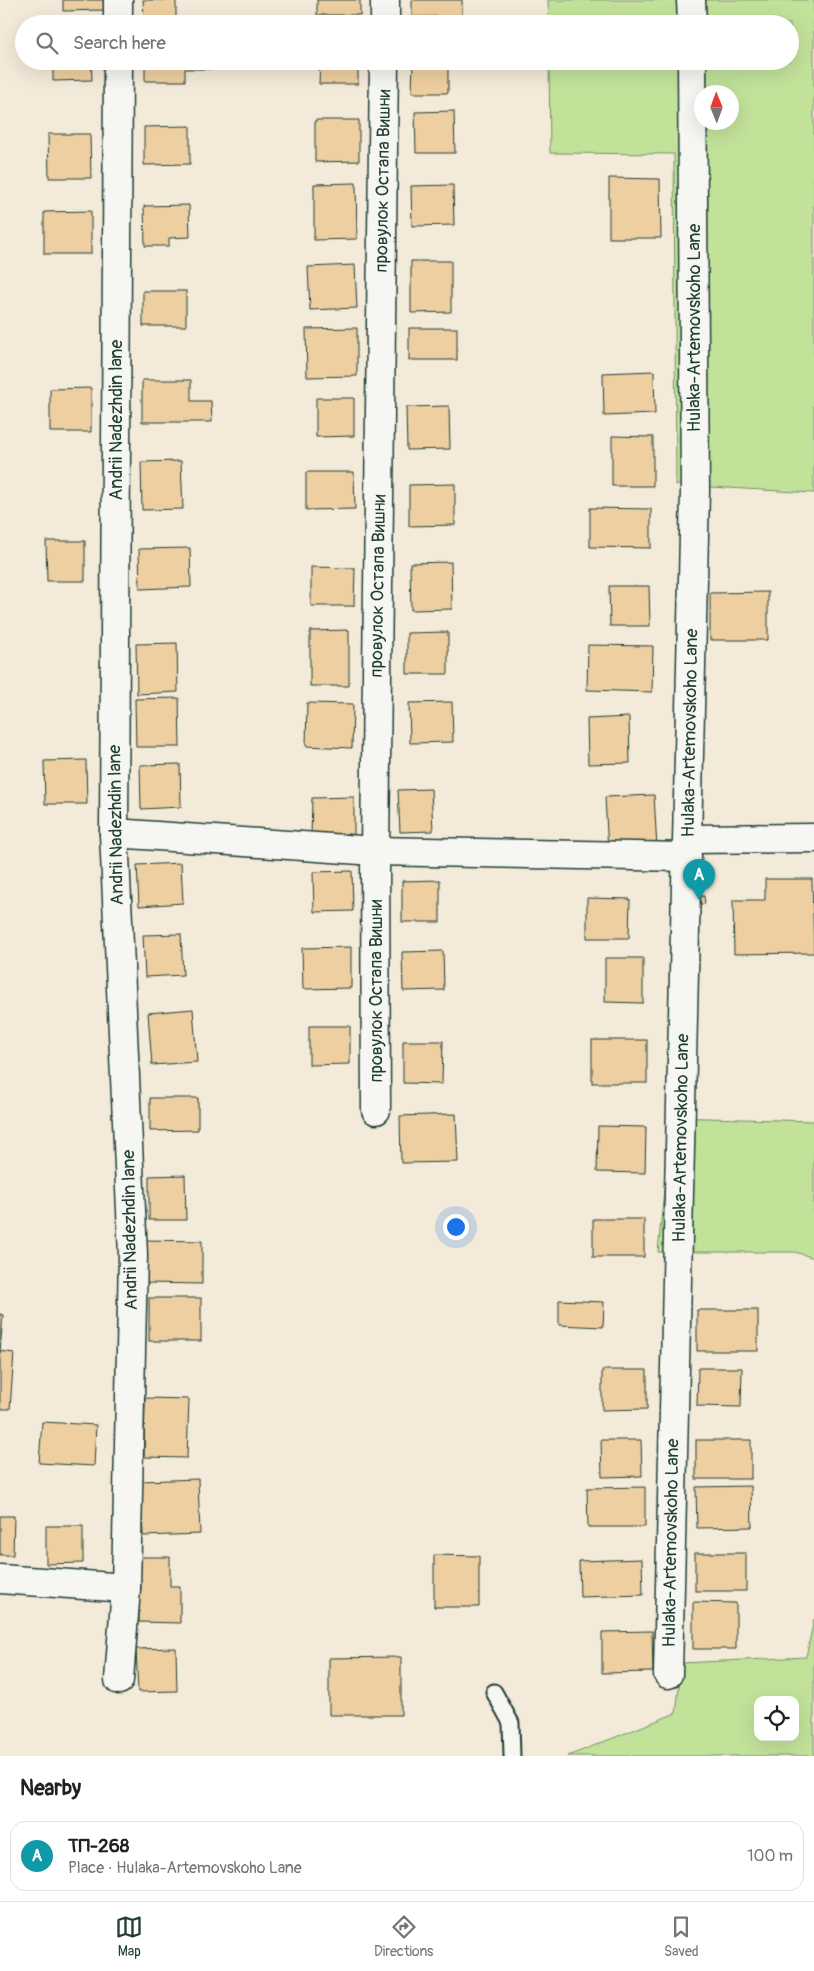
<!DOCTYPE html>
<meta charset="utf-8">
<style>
:root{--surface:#fff;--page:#f2f2f2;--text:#202124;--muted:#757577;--line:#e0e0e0;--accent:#1f3d34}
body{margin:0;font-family:Pangolin,sans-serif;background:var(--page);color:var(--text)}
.controls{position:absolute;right:15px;bottom:15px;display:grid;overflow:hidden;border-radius:10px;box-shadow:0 5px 20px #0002}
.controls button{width:45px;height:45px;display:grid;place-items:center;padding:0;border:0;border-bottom:1px solid var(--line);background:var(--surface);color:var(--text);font:25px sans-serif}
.compass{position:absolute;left:694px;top:85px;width:45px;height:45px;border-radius:50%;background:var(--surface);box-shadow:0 5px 20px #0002;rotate:359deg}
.you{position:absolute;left:455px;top:1226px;width:18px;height:18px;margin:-12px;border:4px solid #fff;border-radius:50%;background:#1a73e8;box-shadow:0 0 0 8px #1a73e833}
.badge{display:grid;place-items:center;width:32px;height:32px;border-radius:50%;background:var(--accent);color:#fff;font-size:16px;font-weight:700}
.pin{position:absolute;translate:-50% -41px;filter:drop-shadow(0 1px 2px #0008)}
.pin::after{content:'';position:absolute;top:26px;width:18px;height:15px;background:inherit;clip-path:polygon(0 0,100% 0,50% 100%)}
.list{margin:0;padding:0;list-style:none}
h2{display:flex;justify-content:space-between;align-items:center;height:65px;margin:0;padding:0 20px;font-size:21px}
h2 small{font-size:16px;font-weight:400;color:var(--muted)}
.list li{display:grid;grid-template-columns:32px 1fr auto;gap:15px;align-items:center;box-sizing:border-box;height:70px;margin:0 10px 10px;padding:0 10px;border:1px solid var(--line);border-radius:15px}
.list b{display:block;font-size:19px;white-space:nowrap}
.list p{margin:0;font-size:16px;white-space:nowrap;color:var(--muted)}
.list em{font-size:16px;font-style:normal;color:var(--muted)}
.icon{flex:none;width:28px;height:28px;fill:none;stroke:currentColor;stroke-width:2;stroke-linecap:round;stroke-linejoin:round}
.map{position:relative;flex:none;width:814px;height:1756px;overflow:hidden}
.search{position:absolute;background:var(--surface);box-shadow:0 5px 20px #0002;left:15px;right:15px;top:15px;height:55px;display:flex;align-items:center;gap:12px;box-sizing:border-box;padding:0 18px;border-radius:28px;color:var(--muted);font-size:19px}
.sheet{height:145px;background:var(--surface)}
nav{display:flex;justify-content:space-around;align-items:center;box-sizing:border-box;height:70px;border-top:1px solid var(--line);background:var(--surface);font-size:14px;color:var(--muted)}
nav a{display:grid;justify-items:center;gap:2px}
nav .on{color:var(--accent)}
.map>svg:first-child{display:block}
</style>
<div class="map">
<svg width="814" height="1756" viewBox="0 0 814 1756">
<rect width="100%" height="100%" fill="#f4eada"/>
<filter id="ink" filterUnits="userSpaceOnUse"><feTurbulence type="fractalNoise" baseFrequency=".02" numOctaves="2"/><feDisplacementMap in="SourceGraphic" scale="10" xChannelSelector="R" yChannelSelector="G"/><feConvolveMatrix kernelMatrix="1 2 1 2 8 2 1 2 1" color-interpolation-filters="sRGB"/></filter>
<g filter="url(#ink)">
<g fill="#c2e29a" stroke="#709067" fill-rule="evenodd">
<path d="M548,0H814V493L676,485L674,154L550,153L549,61H790V24H549ZM702,92H732V122H702Z"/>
<path d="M671,1117L814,1121V1258L795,1252H658Z"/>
<path d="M814,1619V1756H568L676,1713L682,1663L806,1657ZM758,1700H795V1737H758Z"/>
</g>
<g fill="#eecfa1" stroke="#1f3d34">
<path d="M63,0H104V10L63,11Z"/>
<path d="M143,0H176V20H144Z"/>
<rect x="317" y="0" width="43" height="15"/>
<path d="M412,0H462V16L412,17Z"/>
<path d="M53,61H91L92,80L53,81Z"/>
<path d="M145,61H225V69H185V81H145Z"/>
<path d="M320,61H358V84H319Z"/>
<path d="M413,61H448V93H412Z"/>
<path d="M454,111L455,153H416L415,112Z"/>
<path d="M315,120H359V161L315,162Z"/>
<path d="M190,126V164L144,165V127Z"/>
<path d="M48,134H90L91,178H49Z"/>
<path d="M609,178L660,179L661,238H609Z"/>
<path d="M356,183L357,239L314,240V184Z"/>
<path d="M453,185L454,225L412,226L411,186Z"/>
<path d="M189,205L190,237L169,238V246H145L144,206Z"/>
<path d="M91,211V254H44V212Z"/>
<path d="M411,261H451V312L411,313Z"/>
<path d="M355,265L357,308L310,310L308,267Z"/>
<rect x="143" y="291" width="43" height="35"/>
<path d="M357,328V376L307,377L306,329Z"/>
<rect x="409" y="328" width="48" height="32"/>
<path d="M654,371L655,414L604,416L603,373Z"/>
<path d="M142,380H191V401H211L212,422H142Z"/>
<path d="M91,388V432H50V389Z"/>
<path d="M316,398H354V436L316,437Z"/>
<path d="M449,406L450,449L407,450L406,407Z"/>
<path d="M612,436L653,437V486H612Z"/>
<path d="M181,461L183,509L142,510L141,462Z"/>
<path d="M306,472H354L355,509L306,510Z"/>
<path d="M455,484V525L409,526V485Z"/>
<path d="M590,508L651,509V548L590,547Z"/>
<path d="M46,541H85V581H47Z"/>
<path d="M190,548L191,587L140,589L139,549Z"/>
<path d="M451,562L452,609L411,610L410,563Z"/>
<path d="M311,567L355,568L354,606H311Z"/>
<path d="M609,586H649L650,626H610Z"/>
<path d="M768,592V640H710V593Z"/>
<path d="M349,630V686H310V631Z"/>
<path d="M448,632V674H407V633Z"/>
<path d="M177,643L178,692L137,694L136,644Z"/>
<path d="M588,645L653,646L652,692L587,690Z"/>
<path d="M179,698L180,747H136L135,699Z"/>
<path d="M452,702L453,742L410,743L409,703Z"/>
<path d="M307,703L353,704L352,748L306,746Z"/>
<path d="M629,717L630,763L588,764L587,719Z"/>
<path d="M86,760L87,804H45L44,761Z"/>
<path d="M180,764L181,807L141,809L140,765Z"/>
<path d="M431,789L433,831L400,832L398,790Z"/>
<path d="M654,795L657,849L608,851L605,797Z"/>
<path d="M354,797V837H311L312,798Z"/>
<path d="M181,863L183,903L139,906L137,865Z"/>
<path d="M352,871L353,911L314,912L313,872Z"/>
<path d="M765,879H812L814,953L734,954L733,900H765Z"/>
<path d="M440,880V922H402V881Z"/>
<path d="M694,896H704L705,904L694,905Z"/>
<path d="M587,898L630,899L629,938H587Z"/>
<path d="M181,934L183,975L145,977L143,935Z"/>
<path d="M351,947V988L303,989L302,948Z"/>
<path d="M443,951L444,990L403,991L402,952Z"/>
<path d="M605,958H643V1003L605,1002Z"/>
<path d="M193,1009L197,1062L152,1065L148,1013Z"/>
<path d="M309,1026H350V1064L309,1065Z"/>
<rect x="592" y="1040" width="55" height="43"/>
<path d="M403,1041H443L442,1084L403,1083Z"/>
<path d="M150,1098H198V1130L150,1131Z"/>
<path d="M456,1114L458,1162L401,1163L400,1116Z"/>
<path d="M598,1126L646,1127L645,1173L597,1172Z"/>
<path d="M185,1175L186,1220H149V1176Z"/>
<rect x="593" y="1219" width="51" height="38"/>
<path d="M146,1240L202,1241V1284L146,1283Z"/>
<rect x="149" y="1298" width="52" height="43"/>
<path d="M559,1300L604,1302L603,1327L559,1325Z"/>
<rect x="697" y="1310" width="61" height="41"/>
<path d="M0,1314L3,1315L0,1351L14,1353L10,1409H0Z"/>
<path d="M698,1368H742L741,1407L697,1406Z"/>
<path d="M602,1370H647V1409L602,1410Z"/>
<path d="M145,1398L189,1399L187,1458L144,1457Z"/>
<path d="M42,1422L96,1425L94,1466L39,1463Z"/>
<path d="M601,1440H641L642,1476L602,1477Z"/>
<rect x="696" y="1440" width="55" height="39"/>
<path d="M198,1479L200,1534L143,1536L141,1481Z"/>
<path d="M751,1486L752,1527L697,1528L696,1487Z"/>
<path d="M645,1487V1527H588L587,1488Z"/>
<path d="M0,1516H14L13,1555H0Z"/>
<path d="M46,1526H83V1563L46,1564Z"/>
<rect x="695" y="1553" width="51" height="38"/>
<path d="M434,1555L479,1556V1607H434Z"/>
<path d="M139,1557H170V1586H180V1623L139,1622Z"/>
<path d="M642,1559L643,1595L580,1597L579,1561Z"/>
<path d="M693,1602L736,1603V1649H693Z"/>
<path d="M652,1631L653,1672L602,1673V1632Z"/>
<path d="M176,1648L177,1691L138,1692L136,1649Z"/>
<path d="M401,1657V1715H329V1658Z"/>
</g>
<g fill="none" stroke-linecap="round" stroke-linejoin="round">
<defs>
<path id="service" d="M494,1692L511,1723L512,1756"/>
<g id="minor">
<path d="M691,0L692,24"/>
<path d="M118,24V0"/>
<path d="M385,24V0"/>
<path d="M114,833L375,851L687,857"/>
<path d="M688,839L814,838"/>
<path d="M376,1110L375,851L384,61"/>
<path d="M0,1579L126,1588L133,1255L114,833L118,61"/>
<path d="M668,1674L695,491L692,61"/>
<path d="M119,1680L126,1588"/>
</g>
</defs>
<use href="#service" stroke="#1f3d34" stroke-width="19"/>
<use href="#minor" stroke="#1f3d34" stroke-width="31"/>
<use href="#service" stroke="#f6f6f2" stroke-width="15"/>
<use href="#minor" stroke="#f6f6f2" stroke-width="28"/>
</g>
</g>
<g text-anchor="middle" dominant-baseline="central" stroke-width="4.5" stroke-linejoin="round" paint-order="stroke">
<g font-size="18" fill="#1f3d34" stroke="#f6f6f2">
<text transform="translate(383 181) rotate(-89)">провулок Остапа Вишни</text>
<text transform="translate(694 328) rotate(-90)">Hulaka-Artemovskoho Lane</text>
<text transform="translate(116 420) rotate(-90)">Andrii Nadezhdin lane</text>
<text transform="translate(378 586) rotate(-89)">провулок Остапа Вишни</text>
<text transform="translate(690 733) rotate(-89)">Hulaka-Artemovskoho Lane</text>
<text transform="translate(116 825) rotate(-91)">Andrii Nadezhdin lane</text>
<text transform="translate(376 991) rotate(-90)">провулок Остапа Вишни</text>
<text transform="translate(681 1138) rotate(-89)">Hulaka-Artemovskoho Lane</text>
<text transform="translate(130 1230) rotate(-91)">Andrii Nadezhdin lane</text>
<text transform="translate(671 1543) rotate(-89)">Hulaka-Artemovskoho Lane</text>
</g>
</g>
</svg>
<div class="controls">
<button><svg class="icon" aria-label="locate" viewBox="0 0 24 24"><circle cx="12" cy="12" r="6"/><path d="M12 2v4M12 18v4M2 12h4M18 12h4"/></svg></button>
</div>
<svg class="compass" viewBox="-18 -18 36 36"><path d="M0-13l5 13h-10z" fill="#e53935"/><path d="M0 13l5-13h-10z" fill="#757577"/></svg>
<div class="you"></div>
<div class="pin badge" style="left:699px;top:900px;background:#0f9aa8">A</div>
<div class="search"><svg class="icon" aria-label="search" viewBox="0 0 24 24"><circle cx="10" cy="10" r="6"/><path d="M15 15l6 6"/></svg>Search here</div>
</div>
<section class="sheet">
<h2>Nearby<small></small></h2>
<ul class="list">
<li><span class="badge" style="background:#0f9aa8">A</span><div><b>ТП-268</b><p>Place · Hulaka-Artemovskoho Lane</p></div><em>100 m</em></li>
</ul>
</section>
<nav>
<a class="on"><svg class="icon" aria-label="map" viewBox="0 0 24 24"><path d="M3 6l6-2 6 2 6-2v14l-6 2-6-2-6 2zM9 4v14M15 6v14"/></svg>Map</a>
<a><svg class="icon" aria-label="directions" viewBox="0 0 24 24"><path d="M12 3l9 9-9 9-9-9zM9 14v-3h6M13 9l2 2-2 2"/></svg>Directions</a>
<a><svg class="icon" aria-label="saved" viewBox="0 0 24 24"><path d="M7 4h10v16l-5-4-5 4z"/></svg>Saved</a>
</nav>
